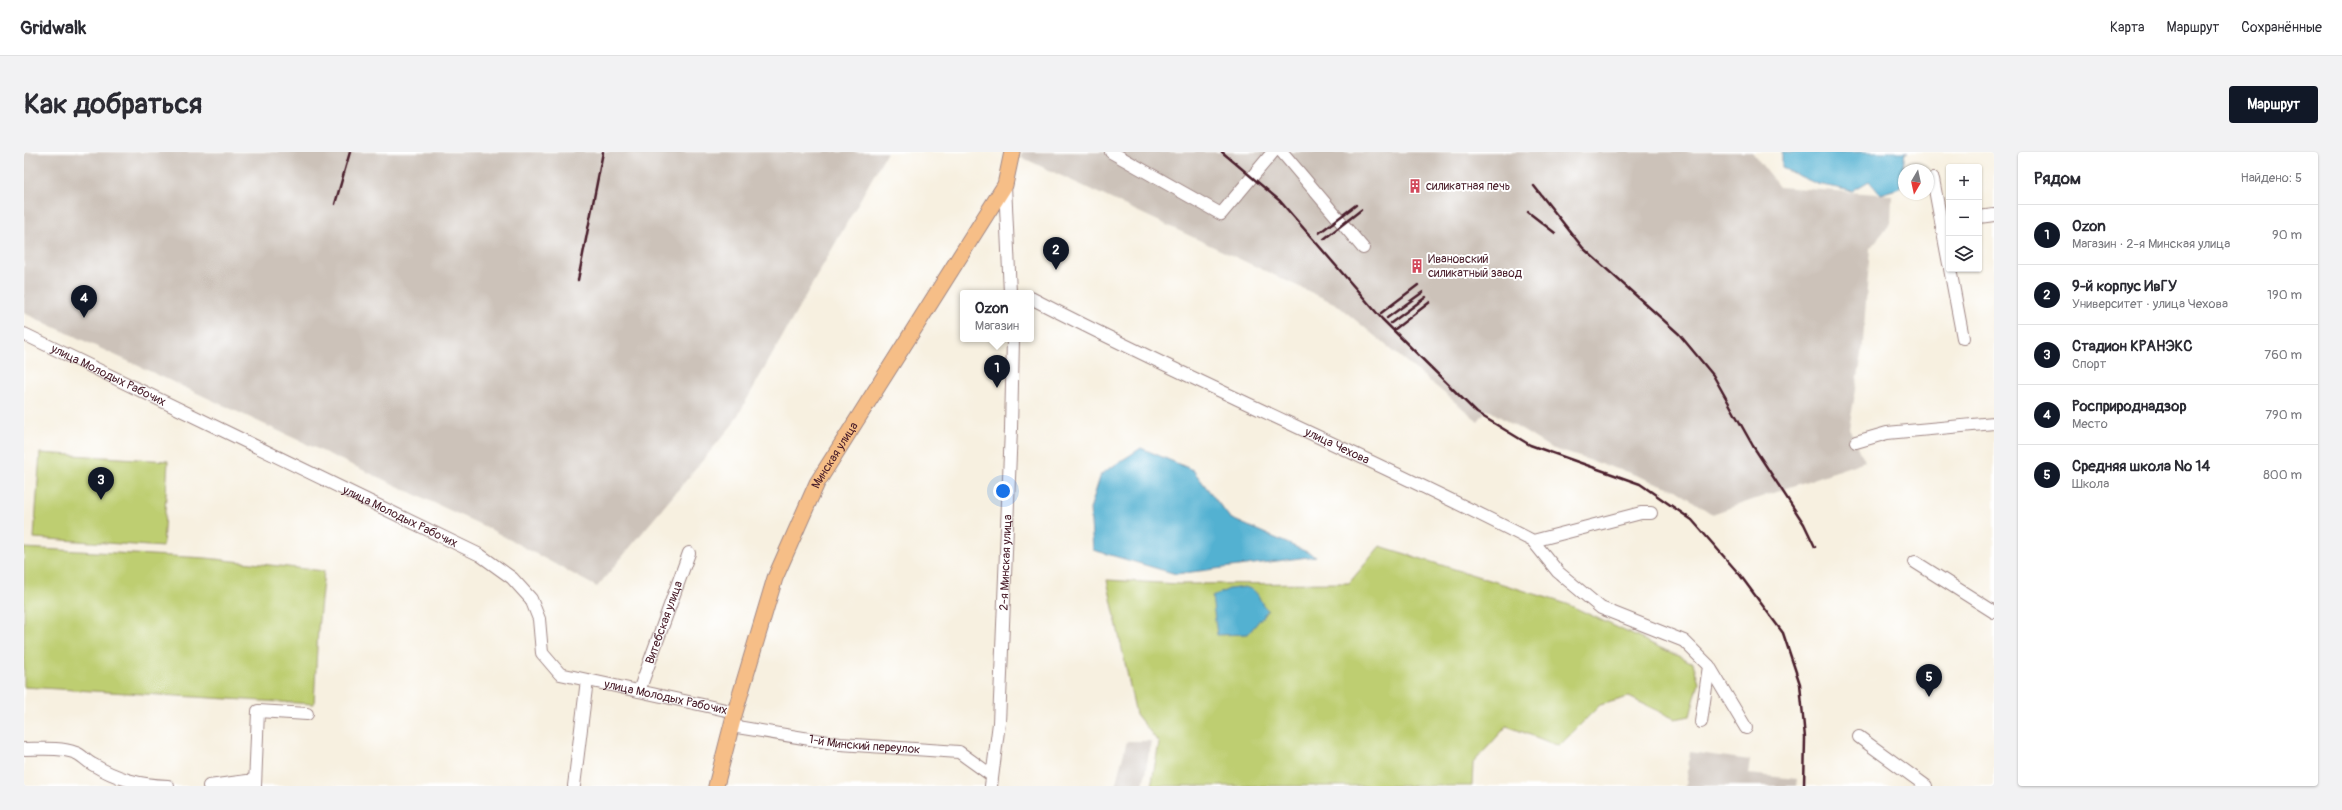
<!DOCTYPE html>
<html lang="ru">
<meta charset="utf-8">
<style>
:root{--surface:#fff;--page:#f2f2f3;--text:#2b2b33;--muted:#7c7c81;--line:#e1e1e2;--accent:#111827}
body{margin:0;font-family:Pangolin,sans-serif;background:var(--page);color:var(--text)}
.controls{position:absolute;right:12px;top:12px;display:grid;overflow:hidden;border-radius:4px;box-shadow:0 1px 3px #0004}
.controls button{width:36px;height:36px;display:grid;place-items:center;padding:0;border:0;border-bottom:1px solid var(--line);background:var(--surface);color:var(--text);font:20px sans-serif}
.compass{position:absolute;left:1874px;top:12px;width:36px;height:36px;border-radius:50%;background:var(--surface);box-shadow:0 1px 3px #0004;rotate:189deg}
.you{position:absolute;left:979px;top:339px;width:14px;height:14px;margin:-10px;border:3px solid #fff;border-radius:50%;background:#1a73e8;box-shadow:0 0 0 6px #1a73e833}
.badge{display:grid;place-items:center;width:26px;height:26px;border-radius:50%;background:var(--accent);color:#fff;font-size:13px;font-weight:700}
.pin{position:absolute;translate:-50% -33px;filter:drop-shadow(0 1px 2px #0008)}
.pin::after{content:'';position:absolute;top:21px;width:14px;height:12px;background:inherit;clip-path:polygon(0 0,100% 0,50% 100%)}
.popup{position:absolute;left:936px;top:138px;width:74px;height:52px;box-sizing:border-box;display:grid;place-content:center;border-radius:4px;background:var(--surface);filter:drop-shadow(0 1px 3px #0005);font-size:13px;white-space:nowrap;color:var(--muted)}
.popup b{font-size:15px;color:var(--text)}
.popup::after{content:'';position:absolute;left:50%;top:100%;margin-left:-8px;border:8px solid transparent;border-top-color:var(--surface)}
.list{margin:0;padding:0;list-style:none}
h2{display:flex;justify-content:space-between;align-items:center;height:52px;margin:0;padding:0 16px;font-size:17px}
h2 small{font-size:13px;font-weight:400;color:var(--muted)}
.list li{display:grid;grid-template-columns:26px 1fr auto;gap:12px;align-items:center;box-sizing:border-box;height:60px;padding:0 16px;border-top:1px solid var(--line)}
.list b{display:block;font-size:15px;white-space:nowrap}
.list p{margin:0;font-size:13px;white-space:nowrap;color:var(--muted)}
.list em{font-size:13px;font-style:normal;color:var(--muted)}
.icon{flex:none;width:22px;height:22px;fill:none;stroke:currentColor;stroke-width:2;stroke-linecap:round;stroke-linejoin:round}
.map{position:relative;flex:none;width:1970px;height:634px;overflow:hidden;border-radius:4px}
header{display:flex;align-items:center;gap:24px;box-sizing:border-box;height:56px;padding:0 20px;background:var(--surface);border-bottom:1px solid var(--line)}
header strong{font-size:19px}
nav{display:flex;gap:22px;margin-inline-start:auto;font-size:14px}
.intro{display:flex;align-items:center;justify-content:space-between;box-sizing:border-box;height:96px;padding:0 24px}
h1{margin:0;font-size:28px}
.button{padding:10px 18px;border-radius:4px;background:var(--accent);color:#fff;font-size:14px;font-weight:700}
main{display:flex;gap:24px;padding:0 24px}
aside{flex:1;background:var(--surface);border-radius:4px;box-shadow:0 1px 3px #0004}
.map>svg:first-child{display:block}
</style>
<header>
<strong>Gridwalk</strong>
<nav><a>Карта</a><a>Маршрут</a><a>Сохранённые</a></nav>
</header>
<div class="intro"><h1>Как добраться</h1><a class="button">Маршрут</a></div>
<main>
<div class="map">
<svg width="1970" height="634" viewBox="0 0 1970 634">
<rect width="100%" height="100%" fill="#fff"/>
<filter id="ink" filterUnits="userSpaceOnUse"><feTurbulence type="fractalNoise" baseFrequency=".025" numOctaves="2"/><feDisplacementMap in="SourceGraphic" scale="8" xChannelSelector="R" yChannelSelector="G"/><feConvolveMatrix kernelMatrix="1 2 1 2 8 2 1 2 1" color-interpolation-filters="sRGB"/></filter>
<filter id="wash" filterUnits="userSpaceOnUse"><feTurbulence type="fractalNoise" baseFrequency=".012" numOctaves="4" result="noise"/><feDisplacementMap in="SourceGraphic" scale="16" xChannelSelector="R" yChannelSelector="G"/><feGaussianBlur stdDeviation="0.9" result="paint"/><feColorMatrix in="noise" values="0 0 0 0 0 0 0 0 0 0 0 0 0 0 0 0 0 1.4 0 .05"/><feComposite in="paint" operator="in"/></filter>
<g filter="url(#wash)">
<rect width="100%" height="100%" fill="#f7f0e0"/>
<g fill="#ccc2b9">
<path d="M0,0H863L709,272L573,435L464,376L0,161Z"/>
<path d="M998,0H1728L1755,35L1868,43L1867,71L1846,96L1838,203L1825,276L1841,309L1688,362L1652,338L1603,320L1527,296L1463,257L1454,269L1312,152L997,5Z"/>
<path d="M1103,589H1127L1119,634H1091Z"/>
<path d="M1666,600L1726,608L1724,622L1773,627L1772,634H1662Z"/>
</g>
<g fill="#bece71" stroke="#84764e">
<path d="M16,301L144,309L139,395L10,386Z"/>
<path d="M1356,394L1543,452L1669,511L1675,530L1666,564L1651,567L1605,545L1576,553L1535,594L1483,574L1449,611L1448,634H1127L1135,591L1112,562L1083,428L1155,432L1325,431Z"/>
<path d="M0,396L182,406L300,419L294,477L290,552L0,535Z"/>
</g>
<g fill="#52b1d1" stroke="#4e687e">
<path d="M1758,0H1884L1881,1L1876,36L1856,42L1845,29L1828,39L1793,32L1758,16Z"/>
<path d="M1117,296L1169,318L1206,366L1292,404L1152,422L1069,398L1066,357L1077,322Z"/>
<path d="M1221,435C1239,440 1232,448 1244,458L1224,482L1193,483L1188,445L1205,437Z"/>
</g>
</g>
<g filter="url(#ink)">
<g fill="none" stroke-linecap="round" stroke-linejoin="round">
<defs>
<g id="minor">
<path d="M1087,0L1197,62L1249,0"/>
<path d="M1258,0L1339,96"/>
<path d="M1909,27L1925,112"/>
<path d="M981,33L986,141"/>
<path d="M1955,65L1970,63"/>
<path d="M1926,117L1939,186"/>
<path id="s1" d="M1007,146C1172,232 1344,304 1509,389L1617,361H1627"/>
<path id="s2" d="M0,182L456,403L488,426L507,447L515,467L518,501L536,522L711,560"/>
<path d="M1832,290L1863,281L1970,271"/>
<path d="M1509,389L1534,420L1577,456L1660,489L1685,514L1677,570"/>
<path d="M1891,410L1970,460"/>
<path d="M1685,514L1722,576"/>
<path id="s3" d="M615,539L665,401"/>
<path id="s4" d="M707,574L816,592L935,600L967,623"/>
<path d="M1835,585L1902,634"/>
<path d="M0,597C17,597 36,595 52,601C58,603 62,609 68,612C93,627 115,633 144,634"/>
<path d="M185,634L231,628"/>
<path d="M231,634L234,559L283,562"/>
<path d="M550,634L563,528"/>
<path id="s5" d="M967,634L975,571L987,277L989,187"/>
</g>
<g id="major">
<path id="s6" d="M692,634L711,560L751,426L793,331L981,33L988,0"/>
</g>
</defs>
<use href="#minor" stroke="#a08886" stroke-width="14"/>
<use href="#major" stroke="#a08886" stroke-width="17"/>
<use href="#minor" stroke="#fff" stroke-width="12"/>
<use href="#major" stroke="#f6be87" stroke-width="15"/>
<g stroke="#4a1f2b" stroke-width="2.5">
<path d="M1198,0L1256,49L1358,167L1453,261L1506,293L1616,332L1668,368L1716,423L1759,481L1776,532L1781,586L1780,634"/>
<path d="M1510,34L1559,96L1655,182L1689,223L1729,294L1780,372L1791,395"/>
<path d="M311,52L326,0"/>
<path d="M1504,60L1531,81"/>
<path d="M1295,81L1332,53"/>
<path d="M1300,87L1337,58"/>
<path d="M554,128L579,0"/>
<path d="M1357,161L1394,133"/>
<path d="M1363,166L1399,140"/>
<path d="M1367,171L1402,145"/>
<path d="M1371,177L1406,150"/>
</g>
</g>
</g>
<defs>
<symbol id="building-bare" viewBox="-9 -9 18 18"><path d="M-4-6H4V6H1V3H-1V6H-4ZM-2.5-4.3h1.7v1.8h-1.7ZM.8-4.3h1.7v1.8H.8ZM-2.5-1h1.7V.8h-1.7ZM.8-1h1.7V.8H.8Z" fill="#d1495b" stroke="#fff" stroke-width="2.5" paint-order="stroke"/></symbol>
</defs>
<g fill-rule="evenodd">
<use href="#building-bare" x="1381" y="24" width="20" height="20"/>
<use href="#building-bare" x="1383" y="104" width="20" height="20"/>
</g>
<g text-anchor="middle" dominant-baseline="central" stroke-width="4" stroke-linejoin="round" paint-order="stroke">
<g font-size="12" fill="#4a1f2b" stroke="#fff" text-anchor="start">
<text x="1402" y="34">силикатная печь</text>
<text x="1404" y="107">Ивановский<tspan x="1404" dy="14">силикатный завод</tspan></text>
</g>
<g font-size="12" fill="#4a1f2b" stroke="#fff">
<text stroke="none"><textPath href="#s2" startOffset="94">улица Молодых Рабочих</textPath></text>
<text stroke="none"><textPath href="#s1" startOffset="340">улица Чехова</textPath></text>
<text stroke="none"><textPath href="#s6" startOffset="353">Минская улица</textPath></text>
<text stroke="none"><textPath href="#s2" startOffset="418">улица Молодых Рабочих</textPath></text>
<text stroke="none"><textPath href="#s5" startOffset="224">2-я Минская улица</textPath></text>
<text stroke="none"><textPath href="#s3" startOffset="73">Витебская улица</textPath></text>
<text stroke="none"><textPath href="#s2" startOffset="766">улица Молодых Рабочих</textPath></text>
<text stroke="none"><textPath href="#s4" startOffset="135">1-й Минский переулок</textPath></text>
</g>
</g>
</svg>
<div class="controls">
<button>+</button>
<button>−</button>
<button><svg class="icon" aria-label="layers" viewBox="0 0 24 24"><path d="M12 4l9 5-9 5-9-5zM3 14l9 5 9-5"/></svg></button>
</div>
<svg class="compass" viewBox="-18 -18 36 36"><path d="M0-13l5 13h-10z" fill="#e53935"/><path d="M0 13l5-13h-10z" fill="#7c7c81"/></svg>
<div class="you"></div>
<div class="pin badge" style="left:973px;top:236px">1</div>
<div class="popup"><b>Ozon</b>Магазин</div>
<div class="pin badge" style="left:1032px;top:118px">2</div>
<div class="pin badge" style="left:77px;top:348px">3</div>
<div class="pin badge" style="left:60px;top:166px">4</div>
<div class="pin badge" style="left:1905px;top:545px">5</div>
</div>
<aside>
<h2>Рядом<small>Найдено: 5</small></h2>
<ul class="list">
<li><span class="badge">1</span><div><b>Ozon</b><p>Магазин · 2-я Минская улица</p></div><em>90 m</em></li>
<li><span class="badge">2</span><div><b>9-й корпус ИвГУ</b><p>Университет · улица Чехова</p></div><em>190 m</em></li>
<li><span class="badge">3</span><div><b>Стадион КРАНЭКС</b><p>Спорт</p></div><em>760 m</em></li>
<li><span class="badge">4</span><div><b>Росприроднадзор</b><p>Место</p></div><em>790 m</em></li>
<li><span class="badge">5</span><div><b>Средняя школа № 14</b><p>Школа</p></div><em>800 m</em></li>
</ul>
</aside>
</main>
